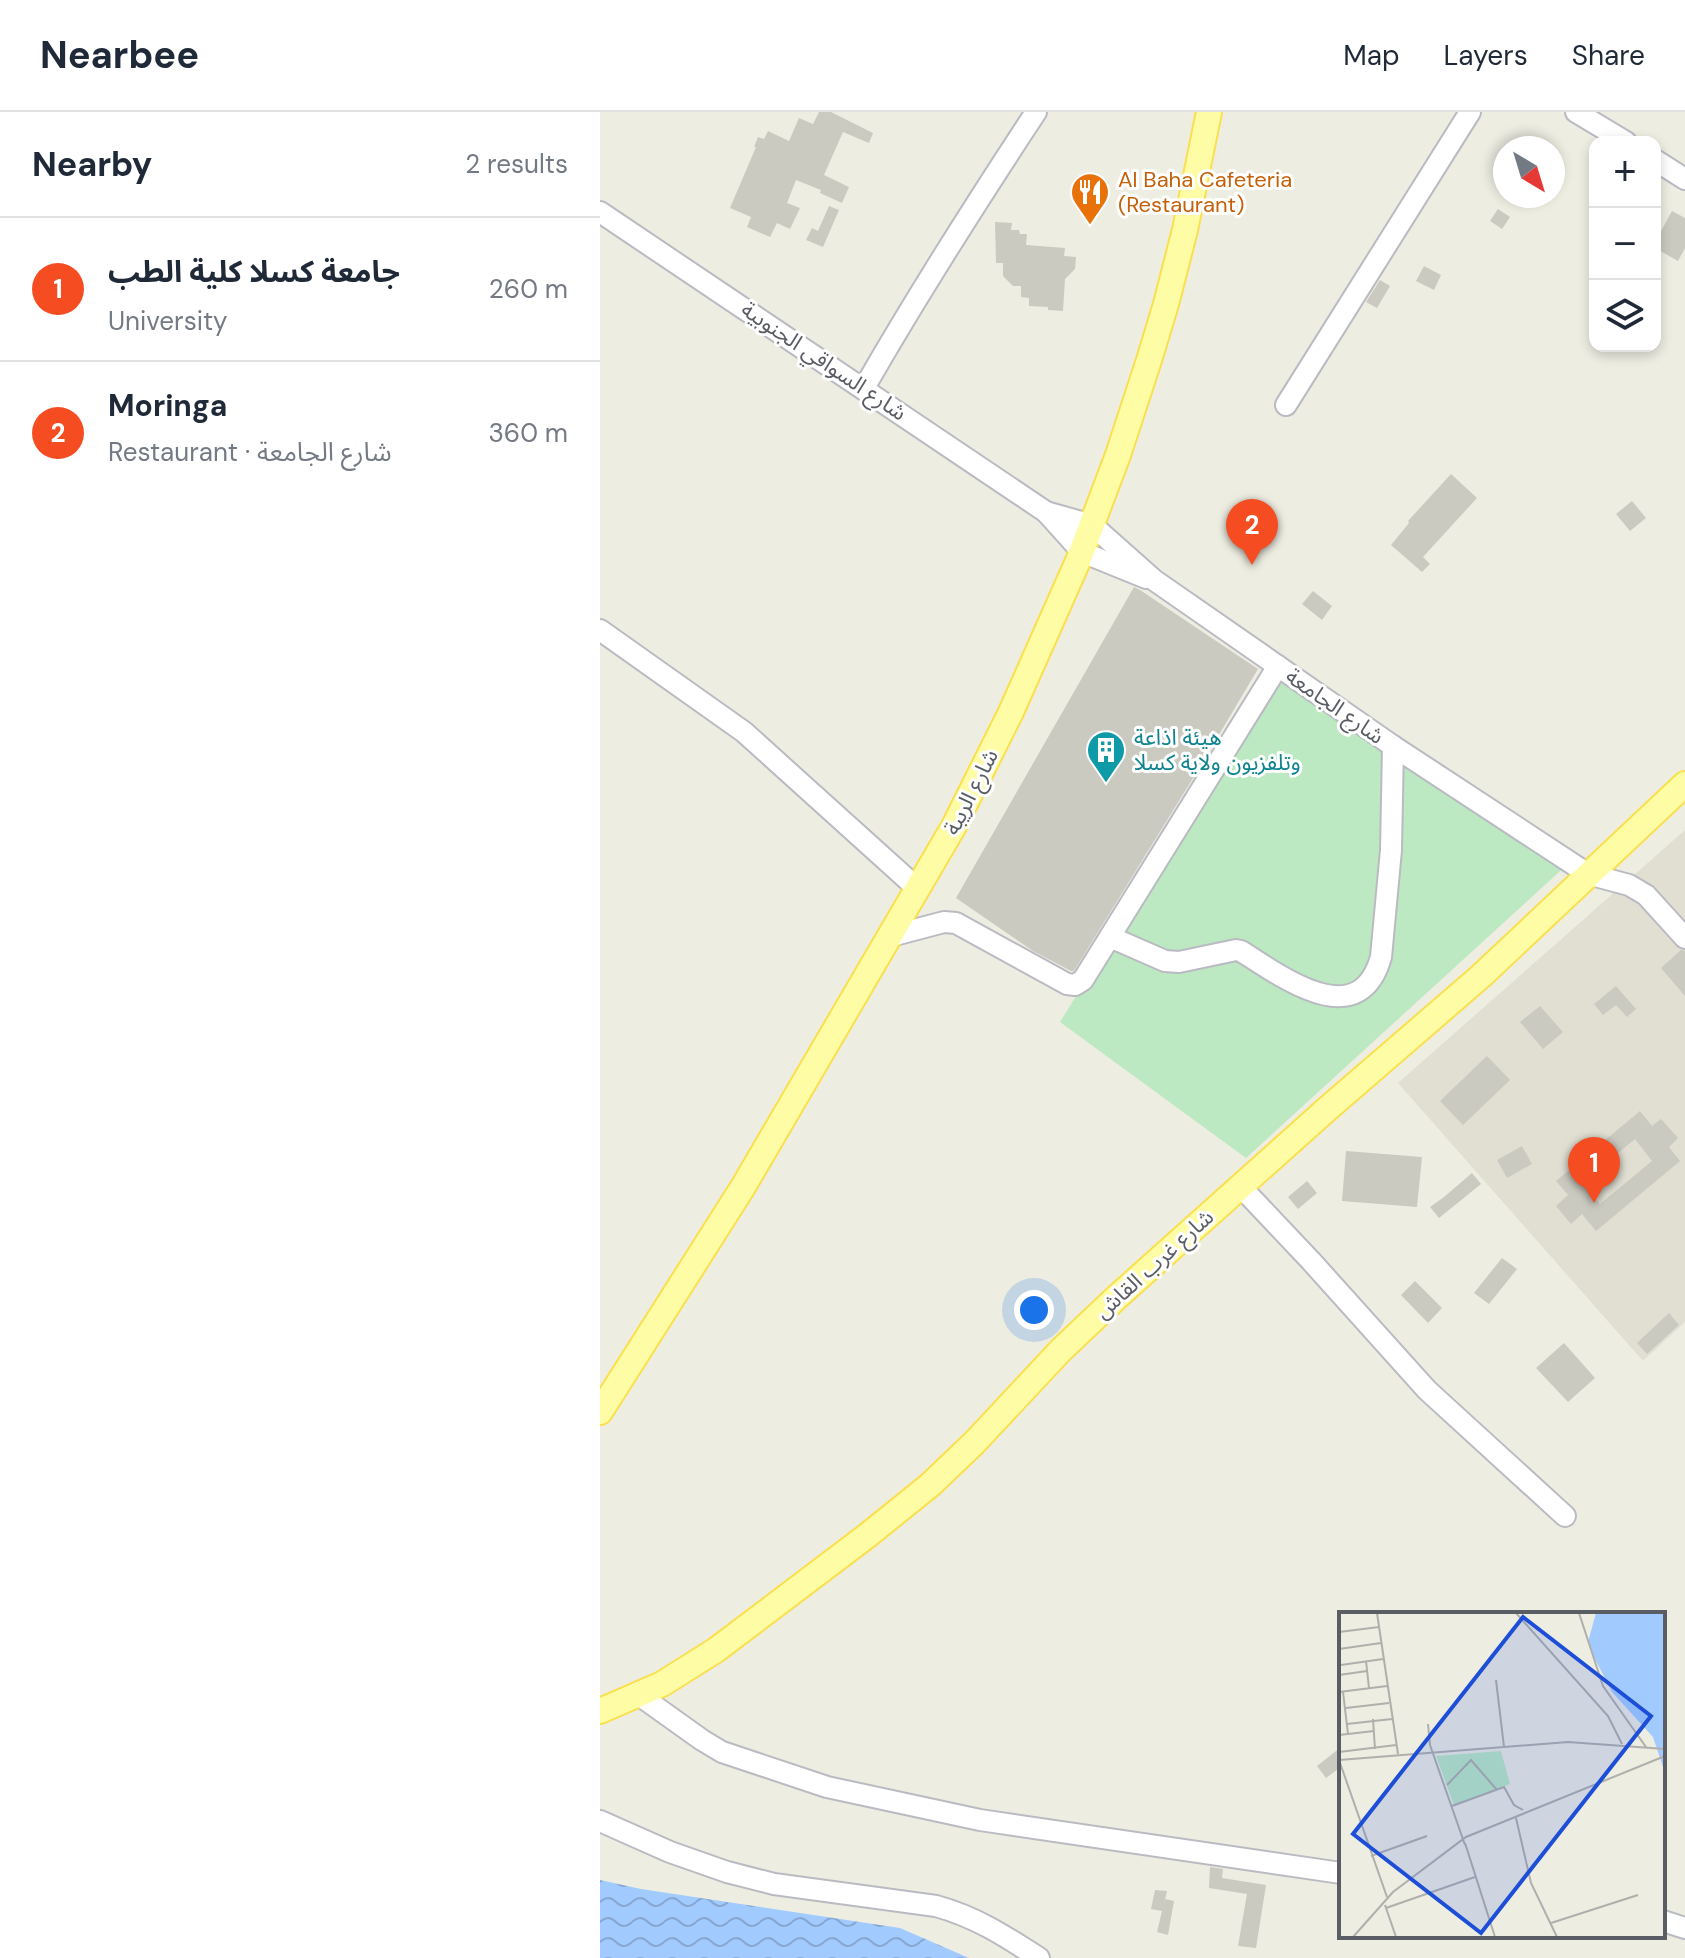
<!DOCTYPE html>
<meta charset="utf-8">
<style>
:root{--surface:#fff;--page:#f2f2f3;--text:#1f2937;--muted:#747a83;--line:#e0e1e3;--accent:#f54c21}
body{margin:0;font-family:"DM Sans","Noto Sans Arabic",sans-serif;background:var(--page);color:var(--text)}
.controls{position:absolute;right:24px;top:24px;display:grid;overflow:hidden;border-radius:16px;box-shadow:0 4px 12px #0003}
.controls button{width:72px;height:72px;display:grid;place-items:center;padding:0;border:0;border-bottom:2px solid var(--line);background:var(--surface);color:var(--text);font:40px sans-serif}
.compass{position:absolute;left:893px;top:24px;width:72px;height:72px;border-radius:50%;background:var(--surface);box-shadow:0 4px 12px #0003;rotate:142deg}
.you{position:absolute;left:434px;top:1198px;width:28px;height:28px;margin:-20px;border:6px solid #fff;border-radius:50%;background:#1a73e8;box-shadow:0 0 0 12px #1a73e833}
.badge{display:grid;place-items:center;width:52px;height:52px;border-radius:50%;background:var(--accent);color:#fff;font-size:26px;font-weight:700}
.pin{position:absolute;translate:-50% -66px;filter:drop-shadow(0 2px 4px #0008)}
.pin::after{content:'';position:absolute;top:42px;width:28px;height:24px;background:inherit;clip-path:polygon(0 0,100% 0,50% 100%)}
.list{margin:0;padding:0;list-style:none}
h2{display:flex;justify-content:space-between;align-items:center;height:104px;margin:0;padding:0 32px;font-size:34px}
h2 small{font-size:26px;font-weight:400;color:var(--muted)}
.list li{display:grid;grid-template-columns:52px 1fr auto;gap:24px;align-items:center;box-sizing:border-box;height:144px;padding:0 32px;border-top:2px solid var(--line)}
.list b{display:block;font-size:30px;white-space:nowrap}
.list p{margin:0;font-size:26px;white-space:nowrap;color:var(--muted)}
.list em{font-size:26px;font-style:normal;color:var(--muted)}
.icon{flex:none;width:44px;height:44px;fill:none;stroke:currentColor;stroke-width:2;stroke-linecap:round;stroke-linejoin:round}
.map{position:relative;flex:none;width:1085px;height:1846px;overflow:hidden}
header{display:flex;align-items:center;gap:48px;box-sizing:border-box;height:112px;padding:0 40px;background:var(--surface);border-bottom:2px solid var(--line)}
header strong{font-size:38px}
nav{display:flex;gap:44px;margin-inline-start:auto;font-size:28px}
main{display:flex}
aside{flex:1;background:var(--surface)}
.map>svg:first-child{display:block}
</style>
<header>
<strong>Nearbee</strong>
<nav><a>Map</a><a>Layers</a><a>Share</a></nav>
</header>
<main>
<aside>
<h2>Nearby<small>2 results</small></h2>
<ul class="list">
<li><span class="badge">1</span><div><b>جامعة كسلا كلية الطب</b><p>University</p></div><em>260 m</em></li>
<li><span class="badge">2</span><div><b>Moringa</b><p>Restaurant · شارع الجامعة</p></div><em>360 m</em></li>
</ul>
</aside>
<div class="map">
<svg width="1085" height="1846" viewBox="0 0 1085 1846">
<defs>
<pattern id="water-waves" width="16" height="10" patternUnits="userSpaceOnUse" patternTransform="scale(2)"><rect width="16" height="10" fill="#a1caff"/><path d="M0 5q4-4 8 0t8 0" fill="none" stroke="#86a7d2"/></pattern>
</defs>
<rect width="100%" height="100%" fill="#eeede2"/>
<path fill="#e0dfd2" d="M1085,718V1210L1043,1249L798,971Z"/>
<path fill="#bce8c2" d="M674,565L969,751L646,1046L460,910Z"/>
<path fill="url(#water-waves)" d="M0,1768L41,1777L300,1816L369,1846H0Z"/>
<g fill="#cbcac1" fill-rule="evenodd">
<path d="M219,0H231L273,21L269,31L243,20L224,63L249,75L242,91L220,81L221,78L196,68L187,91L200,96L190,117L177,111L170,125L147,115L151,105L130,96L156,35H154L158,25L164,27L168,19L189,29L199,6L213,12Z"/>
<path d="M229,94L239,98L223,135L206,128L212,116L218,119Z"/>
<path d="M898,97L910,105L902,117L890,109Z"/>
<path d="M1072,99L1085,106V136L1078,149L1055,136V130Z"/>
<path d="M395,110L412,111L411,118H419L420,122H427L426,133L465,136L464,144L476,145L475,157L465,167L463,199L448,198V195L429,194V186L421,185V174H413L403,164V151H396Z"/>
<path d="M824,154L841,163L834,178L816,169Z"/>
<path d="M780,168L790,174L777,196L766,190Z"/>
<path d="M851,362L877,386L823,445L830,452L822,460L791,433L809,411L808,409Z"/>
<path d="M1032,389L1046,406L1030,419L1016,402Z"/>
<path d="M534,475L540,478L658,557L598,658L474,859H471L433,839L356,786Z"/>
<path d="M713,479L732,494L722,508L702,492Z"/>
<path d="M1081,838L1085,839V884L1061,856Z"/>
<path d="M1016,874L1036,897L1027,905L1016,893L1003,903L994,892Z"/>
<path d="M940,894L963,920L943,937L920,910Z"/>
<path d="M887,944L910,968L863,1013L840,989Z"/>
<path d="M1040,999L1052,1014L1061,1007L1078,1026L1069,1035L1080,1049L996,1119L982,1102L971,1112L956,1094L968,1083L956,1069ZM1035,1027L1052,1049L1000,1092L982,1071Z"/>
<path d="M922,1034L932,1052L907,1066L897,1048Z"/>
<path d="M746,1039L822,1045L817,1095L742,1089Z"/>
<path d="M872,1061L881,1072L839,1106L830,1095L844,1085Z"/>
<path d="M707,1069L717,1081L698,1097L688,1085Z"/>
<path d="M902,1146L917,1157L889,1192L874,1181Z"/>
<path d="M815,1169L842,1196L828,1211L801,1183Z"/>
<path d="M1069,1201L1079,1213L1047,1242L1037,1231Z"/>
<path d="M964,1231L995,1266L968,1290L936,1256Z"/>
<path d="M741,1635V1655L726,1666L717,1654Z"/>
<path d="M610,1755L623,1757L622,1766L666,1773L656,1836L638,1834L647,1782L609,1776Z"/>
<path d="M555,1778L567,1779L563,1796L565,1787L574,1789L568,1823L557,1820L562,1799L551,1797Z"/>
</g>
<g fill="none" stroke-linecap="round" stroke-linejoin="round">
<defs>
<g id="minor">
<path d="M976,0L1026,30"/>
<path d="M1055,48L1085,67"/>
<path d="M0,100L446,400L482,440L546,466"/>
<path d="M264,276C318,182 376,91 436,0"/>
<path d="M686,293L870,0"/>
<path d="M446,400L492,413L554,468L793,634L988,762L1029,773L1046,783L1085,826"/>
<path d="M0,518L144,620L318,777"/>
<path d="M291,824L344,810L356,811L467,872L475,873L483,868L678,554"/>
<path d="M510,825L565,849L579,850L636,838L641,839C682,865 759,923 781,845L791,738L793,634"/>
<path d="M641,1075L711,1149L827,1278L965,1404"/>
<path d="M39,1583L102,1628L122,1640L227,1675L380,1708L741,1761"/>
<path d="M0,1709L70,1740L127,1760L174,1772L336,1794C376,1805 405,1824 439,1846"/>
<path d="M1063,1809L1085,1816"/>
</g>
<g id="major">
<path d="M0,1300L143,1075L354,714L411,600L478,449L518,343L550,245L566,192L585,118L609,0"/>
<path d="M0,1599L62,1572L116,1538L268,1423L330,1373L374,1331L461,1238L517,1185L726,998L881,864L1085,672"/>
</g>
</defs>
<use href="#minor" stroke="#babbc2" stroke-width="24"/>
<use href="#major" stroke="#fbe04e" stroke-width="28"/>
<use href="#minor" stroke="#fff" stroke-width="20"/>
<use href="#major" stroke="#fffca6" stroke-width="24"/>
</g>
<defs>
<symbol id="restaurant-pin" viewBox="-11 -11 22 30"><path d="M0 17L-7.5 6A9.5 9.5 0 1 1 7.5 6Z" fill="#e8710a" stroke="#fff"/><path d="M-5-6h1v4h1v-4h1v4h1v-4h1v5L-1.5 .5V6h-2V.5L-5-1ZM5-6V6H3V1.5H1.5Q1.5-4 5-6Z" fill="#fff"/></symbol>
<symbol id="building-pin" viewBox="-11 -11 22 30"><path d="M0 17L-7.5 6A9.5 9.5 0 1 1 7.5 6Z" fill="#0f9aa8" stroke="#fff"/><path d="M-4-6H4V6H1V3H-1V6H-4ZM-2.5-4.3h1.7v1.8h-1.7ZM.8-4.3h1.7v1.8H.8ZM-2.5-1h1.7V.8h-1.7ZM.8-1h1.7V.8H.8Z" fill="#fff"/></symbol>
</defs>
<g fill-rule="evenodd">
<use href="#restaurant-pin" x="468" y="58" width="44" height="60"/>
<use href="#building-pin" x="484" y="616" width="44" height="60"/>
</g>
<g text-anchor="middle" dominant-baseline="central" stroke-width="6" stroke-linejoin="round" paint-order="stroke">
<g font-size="22" fill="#c56008" stroke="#fff" text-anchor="start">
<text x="518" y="67">Al Baha Cafeteria<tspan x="518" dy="25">(Restaurant)</tspan></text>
</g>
<g font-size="22" fill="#5a5d64" stroke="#fff">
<text transform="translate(224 249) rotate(34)">شارع السواقي الجنوبية</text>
<text transform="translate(735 594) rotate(35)">شارع الجامعة</text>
<text transform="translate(371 680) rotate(-63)">شارع الريبة</text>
<text transform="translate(554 1152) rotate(-42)">شارع غرب القاش</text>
</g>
<g font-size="22" fill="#0d838f" stroke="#fff" text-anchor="start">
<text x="534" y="625">هيئة اذاعة<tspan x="534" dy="25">وتلفزيون ولاية كسلا</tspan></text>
</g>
</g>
<g transform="translate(739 1500)">
<rect width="326" height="326" fill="#eeede2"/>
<path d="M162,139L171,172L115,193L97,144Z" fill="#bce8c2"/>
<path d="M257,1H326V161L314,125L273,80L255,45L249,30Z" fill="#a1caff"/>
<path fill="none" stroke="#afafac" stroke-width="2" d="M38,1L59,142M177,1L269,104L283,132M240,1L264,74L307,135M0,20L40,15M0,37L42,31M27,49L30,76M2,53L44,47M0,63L28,59M157,68L165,135M0,80L48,74M4,80L9,122M7,96L50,91M34,107L36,137M8,112L53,107M89,112L91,133L126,233M0,123L35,119M0,140L57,133M0,148L48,285M0,148L229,130L326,137M108,173L132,148L158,178M113,194L165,175L175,193L184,198M177,206L192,271L218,325M126,231L156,325M32,244L88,224M46,293L57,325M47,296L136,265M212,311L299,283M14,325L54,280L127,225L326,144"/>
<path fill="#1d4ed8" fill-opacity="0.15" stroke="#1d4ed8" stroke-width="4" d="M184,5L312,104L142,321L14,222Z"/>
<rect width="326" height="326" fill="none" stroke="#5a5d64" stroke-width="4"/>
</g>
</svg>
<div class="controls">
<button>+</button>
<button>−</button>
<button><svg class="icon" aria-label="layers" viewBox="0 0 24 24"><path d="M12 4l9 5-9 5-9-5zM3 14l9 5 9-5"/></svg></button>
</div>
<svg class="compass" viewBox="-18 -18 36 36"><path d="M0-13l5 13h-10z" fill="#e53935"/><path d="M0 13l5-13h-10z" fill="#747a83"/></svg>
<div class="you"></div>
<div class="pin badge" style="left:994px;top:1091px">1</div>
<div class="pin badge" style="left:652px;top:453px">2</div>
</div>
</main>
